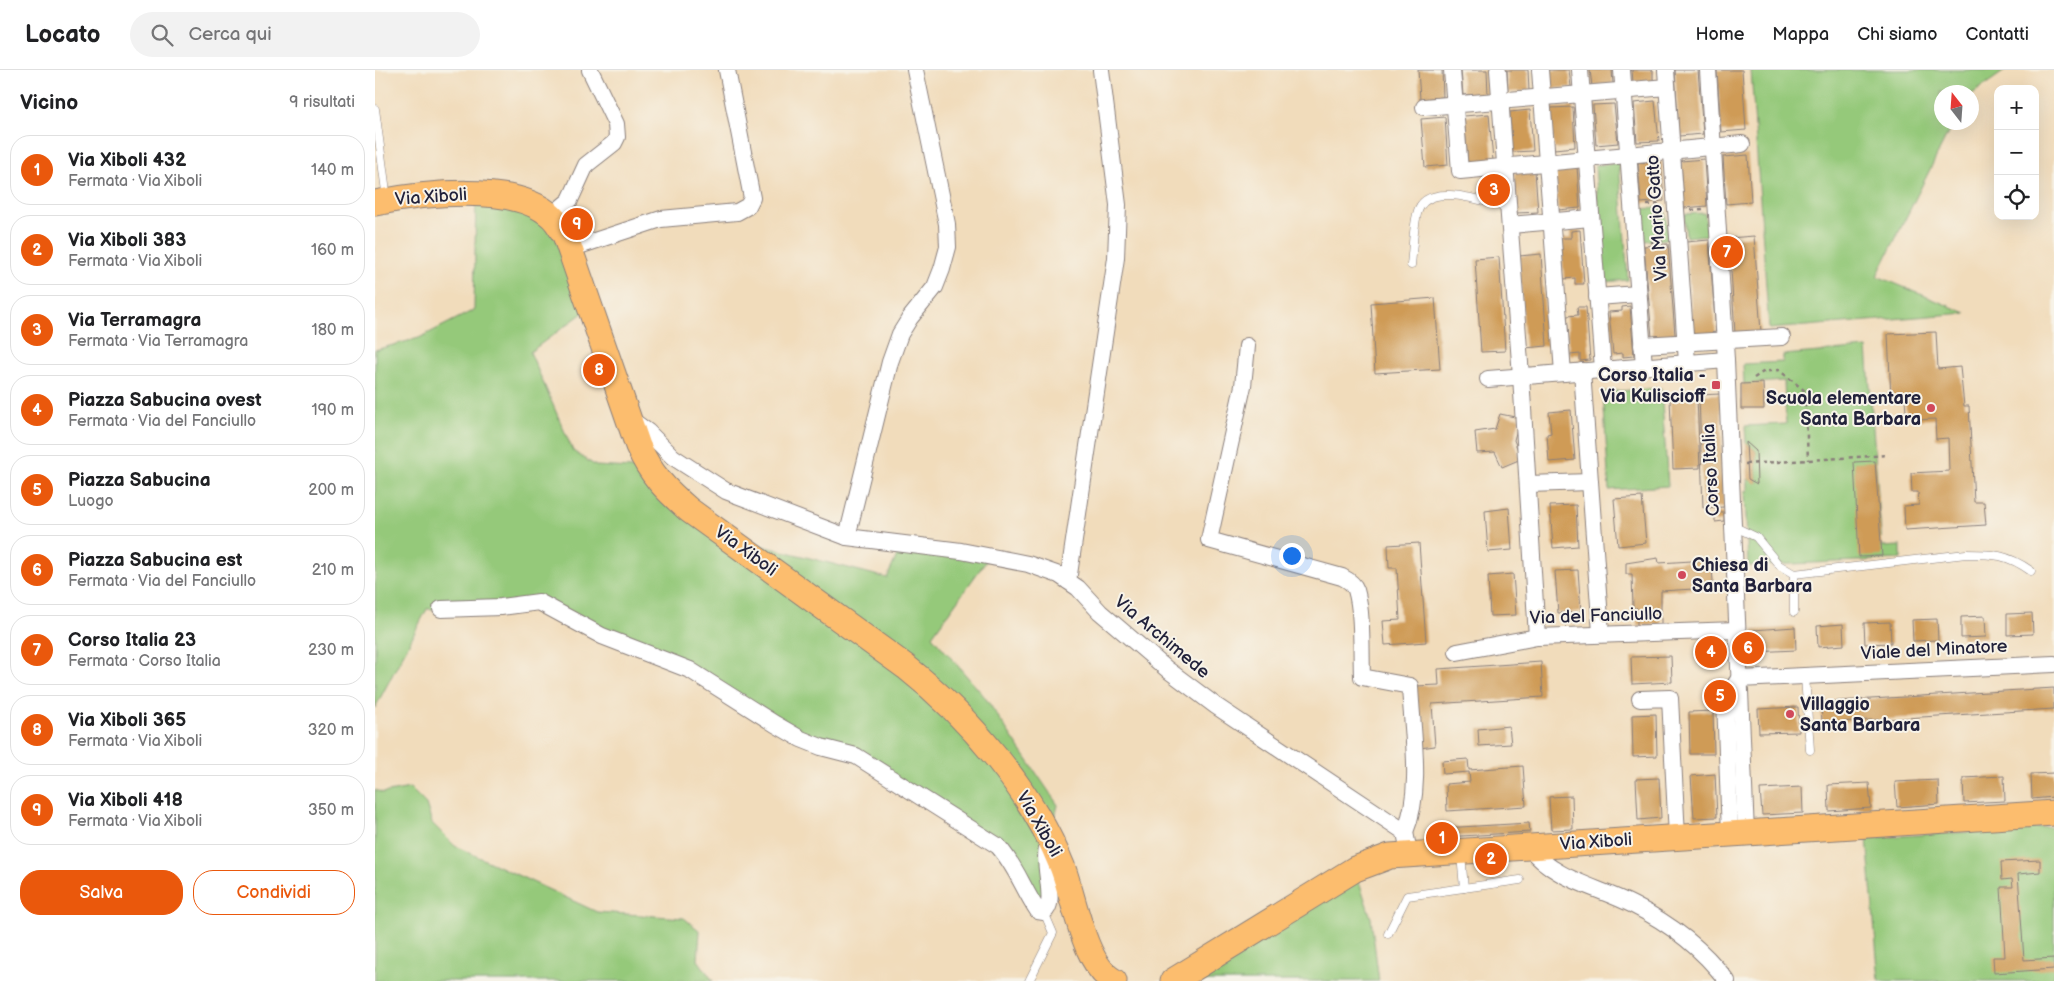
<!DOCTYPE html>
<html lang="it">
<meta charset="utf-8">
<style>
:root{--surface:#fff;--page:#f2f2f2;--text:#202124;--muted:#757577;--line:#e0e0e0;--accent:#ea580c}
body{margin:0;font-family:"Balsamiq Sans",sans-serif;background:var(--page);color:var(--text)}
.controls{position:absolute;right:15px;top:15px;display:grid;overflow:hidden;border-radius:10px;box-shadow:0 5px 20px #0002}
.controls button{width:45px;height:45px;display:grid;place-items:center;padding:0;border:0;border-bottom:1px solid var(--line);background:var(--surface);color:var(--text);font:25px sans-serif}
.compass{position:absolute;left:1559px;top:15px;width:45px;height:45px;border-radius:50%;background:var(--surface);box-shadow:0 5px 20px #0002;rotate:343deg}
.you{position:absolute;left:916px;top:485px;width:18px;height:18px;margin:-12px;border:4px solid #fff;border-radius:50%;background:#1a73e8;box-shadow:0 0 0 8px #1a73e833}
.badge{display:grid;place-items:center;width:32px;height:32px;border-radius:50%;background:var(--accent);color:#fff;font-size:16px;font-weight:700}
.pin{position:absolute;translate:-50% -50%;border:2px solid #fff;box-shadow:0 1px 5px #0006}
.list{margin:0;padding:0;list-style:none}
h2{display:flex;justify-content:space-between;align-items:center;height:65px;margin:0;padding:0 20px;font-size:21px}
h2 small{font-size:16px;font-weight:400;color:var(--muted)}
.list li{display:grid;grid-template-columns:32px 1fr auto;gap:15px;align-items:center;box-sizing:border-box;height:70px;margin:0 10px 10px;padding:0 10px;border:1px solid var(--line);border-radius:20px}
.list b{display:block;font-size:19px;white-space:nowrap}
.list p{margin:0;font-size:16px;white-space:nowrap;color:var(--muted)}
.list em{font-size:16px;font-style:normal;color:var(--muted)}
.actions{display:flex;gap:10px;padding:15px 20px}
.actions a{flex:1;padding:11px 0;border:1px solid var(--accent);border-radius:20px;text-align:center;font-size:18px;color:var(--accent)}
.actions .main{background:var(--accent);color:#fff}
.icon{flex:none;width:28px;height:28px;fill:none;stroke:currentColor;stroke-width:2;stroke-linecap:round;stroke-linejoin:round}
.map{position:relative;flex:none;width:1679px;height:911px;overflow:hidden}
header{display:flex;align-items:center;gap:30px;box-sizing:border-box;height:70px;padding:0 25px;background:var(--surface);border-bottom:1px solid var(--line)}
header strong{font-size:24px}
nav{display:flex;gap:28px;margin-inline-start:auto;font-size:18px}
.search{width:350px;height:45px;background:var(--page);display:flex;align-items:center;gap:12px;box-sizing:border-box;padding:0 18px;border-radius:28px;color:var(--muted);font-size:19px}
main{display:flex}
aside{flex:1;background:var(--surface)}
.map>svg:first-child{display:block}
</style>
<header>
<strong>Locato</strong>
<div class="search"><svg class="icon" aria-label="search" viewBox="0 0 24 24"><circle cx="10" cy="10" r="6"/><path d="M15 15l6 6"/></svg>Cerca qui</div>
<nav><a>Home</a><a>Mappa</a><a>Chi siamo</a><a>Contatti</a></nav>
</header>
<main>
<aside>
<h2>Vicino<small>9 risultati</small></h2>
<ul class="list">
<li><span class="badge">1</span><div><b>Via Xiboli 432</b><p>Fermata · Via Xiboli</p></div><em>140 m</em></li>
<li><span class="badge">2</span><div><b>Via Xiboli 383</b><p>Fermata · Via Xiboli</p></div><em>160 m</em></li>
<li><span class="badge">3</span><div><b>Via Terramagra</b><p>Fermata · Via Terramagra</p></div><em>180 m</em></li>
<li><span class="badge">4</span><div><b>Piazza Sabucina ovest</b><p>Fermata · Via del Fanciullo</p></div><em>190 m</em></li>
<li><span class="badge">5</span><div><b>Piazza Sabucina</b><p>Luogo</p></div><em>200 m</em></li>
<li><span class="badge">6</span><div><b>Piazza Sabucina est</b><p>Fermata · Via del Fanciullo</p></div><em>210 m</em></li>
<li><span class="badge">7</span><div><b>Corso Italia 23</b><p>Fermata · Corso Italia</p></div><em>230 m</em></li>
<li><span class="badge">8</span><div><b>Via Xiboli 365</b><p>Fermata · Via Xiboli</p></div><em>320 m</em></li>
<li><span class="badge">9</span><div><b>Via Xiboli 418</b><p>Fermata · Via Xiboli</p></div><em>350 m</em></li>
</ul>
<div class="actions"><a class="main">Salva</a><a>Condividi</a></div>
</aside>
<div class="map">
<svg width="1679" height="911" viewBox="0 0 1679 911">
<rect width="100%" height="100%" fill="#f7f3e8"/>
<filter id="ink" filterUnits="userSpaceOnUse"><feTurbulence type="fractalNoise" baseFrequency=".02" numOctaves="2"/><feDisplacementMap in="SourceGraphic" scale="10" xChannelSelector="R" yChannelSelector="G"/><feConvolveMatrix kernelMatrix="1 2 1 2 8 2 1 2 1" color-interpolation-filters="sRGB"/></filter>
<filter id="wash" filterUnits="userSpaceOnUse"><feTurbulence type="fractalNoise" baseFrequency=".0096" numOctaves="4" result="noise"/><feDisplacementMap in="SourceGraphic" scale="20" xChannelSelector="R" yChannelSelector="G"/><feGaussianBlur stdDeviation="1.12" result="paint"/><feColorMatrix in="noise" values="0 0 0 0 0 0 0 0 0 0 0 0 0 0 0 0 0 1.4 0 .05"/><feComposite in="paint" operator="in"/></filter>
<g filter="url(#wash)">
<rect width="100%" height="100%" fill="#f1dcbb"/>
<g fill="#95c97a" stroke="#5c765a">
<path d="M1376,0H1631L1597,24L1566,22V52L1578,53L1502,206L1591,243L1394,259Z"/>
<path d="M1244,93L1253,210L1228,212L1220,95Z"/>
<path d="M101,124L176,146L216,237L155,282L198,381L221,396L274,399L350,466L512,508L527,474L614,487L557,566L609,626L683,735L675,769L669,842L636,790L464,680L315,600L172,536L52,539L0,638V280L44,268L99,240Z"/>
<path d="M1290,137L1293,169L1269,171L1266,139Z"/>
<path d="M1330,143L1332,165L1311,167L1309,144Z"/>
<path d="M1492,278L1507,477L1526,476V489L1373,496L1370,421H1373V409L1382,413L1381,381L1371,372L1370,356L1411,354L1409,311L1369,314L1368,294L1408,292V285Z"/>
<path d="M1286,318L1293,416L1234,420L1228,322Z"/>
<path d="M35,718L51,734L57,753L80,776L222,842L309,848L325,861L323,890L338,911H0V720L8,723Z"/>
<path d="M1679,757V911H1504L1492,768Z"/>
<path d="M980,799L996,848L1004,911H798Z"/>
</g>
<g id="blocks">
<g fill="#cf9b56">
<path d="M1043,0H1067L1068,27L1045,29Z"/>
<path d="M1086,0H1112L1113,24L1088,25Z"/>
<path d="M1132,0H1153L1154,21L1133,22Z"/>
<path d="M1173,0H1194L1196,17L1174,19Z"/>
<path d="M1215,0H1237L1238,14L1217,16Z"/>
<path d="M1257,0H1278V11L1258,12Z"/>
<path d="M1300,0H1323L1328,64L1304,66Z"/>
<path d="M1342,0H1367L1371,60L1346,62Z"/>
<path d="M1280,31L1284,71L1262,72L1259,33Z"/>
<path d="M1239,34L1243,73L1221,75L1218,35Z"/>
<path d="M1198,37L1200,77L1179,79L1176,38Z"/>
<path d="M1155,40L1158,81L1137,82L1135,42Z"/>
<path d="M1114,44L1118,91L1093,94L1089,46Z"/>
<path d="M1070,47L1073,95L1050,97L1046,49Z"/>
<path d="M1373,85L1376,132L1351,134L1348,87Z"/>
<path d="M1329,89L1332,136L1309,138L1306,91Z"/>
<path d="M1286,91L1289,131L1266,133L1263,93Z"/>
<path d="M1202,97L1205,138L1183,140L1180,99Z"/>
<path d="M1160,101L1163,142L1142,143L1139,103Z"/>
<path d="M1205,160L1209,214H1200V208L1189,209L1186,168H1196V161Z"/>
<path d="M1379,166L1386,262L1360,264L1354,168Z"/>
<path d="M1334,170L1341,265L1318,266L1311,172Z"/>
<path d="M1293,174L1300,265L1277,267L1269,176Z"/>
<path d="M1166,184L1172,276L1150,278L1144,186Z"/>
<path d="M1124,187L1130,281L1106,282L1100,189Z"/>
<path d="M1060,228L1065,299L1000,303L996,233Z"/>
<path d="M1255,236L1259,286L1248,287V283L1238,284L1234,242L1247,241V237Z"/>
<path d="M1202,237H1211L1215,290L1205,291V284L1195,285L1192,246L1203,245Z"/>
<path d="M1561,262L1563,299L1585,297L1589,336H1594L1599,432H1609L1611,455L1530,460L1529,436L1544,435L1543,422H1537L1536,403L1574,401L1573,368L1561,369L1560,349L1538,350L1531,343L1530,328L1516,329L1513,264Z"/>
<path d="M1388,313L1389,339H1366V314Z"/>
<path d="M1345,324L1349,437L1328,438L1324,325Z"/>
<path d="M1322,328L1325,398L1298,399L1295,329Z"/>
<path d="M1196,340L1200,390L1174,392L1172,364L1176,363L1174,342Z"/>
<path d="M1125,344L1145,348L1139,370L1146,389L1127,397L1120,382L1102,383L1100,362L1120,359Z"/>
<path d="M1371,372L1381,381L1382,414L1373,409Z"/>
<path d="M1500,391L1507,486L1484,487L1479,392Z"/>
<path d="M1267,427L1271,473L1243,476L1239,429Z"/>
<path d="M1201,435L1203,476L1178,478L1175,436Z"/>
<path d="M1134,438L1137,480L1113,482L1110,441Z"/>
<path d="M1340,442H1349V451L1340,452Z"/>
<path d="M1044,473L1051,572L1010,575L1008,551L1025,550L1022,498H1014L1013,475Z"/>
<path d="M1283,488L1284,493L1333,490L1337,499L1338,511L1335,518L1286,521V555H1262V538H1258L1257,504H1251V493Z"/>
<path d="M1203,500L1206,542L1183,543L1180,501Z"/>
<path d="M1138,504L1141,545L1115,546L1113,506Z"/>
<path d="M1657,543L1658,564L1632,565V544Z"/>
<path d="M1610,546L1611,567L1586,568V547Z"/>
<path d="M1562,549L1563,570L1538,571L1537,550Z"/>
<path d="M1515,552L1516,573L1490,574L1489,553Z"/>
<path d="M1468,554L1469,575L1443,577L1442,556Z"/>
<path d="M1420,557L1421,580L1379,582L1378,560Z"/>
<path d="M1296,586L1297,612L1257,614L1256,587Z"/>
<path d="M1166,592L1168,627L1057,634L1060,676L1045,678L1041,616L1064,615L1063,599Z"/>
<path d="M1679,618V639L1447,653L1446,632Z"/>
<path d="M1423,637L1424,662L1384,663L1383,639Z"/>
<path d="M1338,641L1339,684H1315L1314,642Z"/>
<path d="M1281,644L1282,686L1258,687L1257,645Z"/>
<path d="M1134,656L1136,674L1104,676L1103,659Z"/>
<path d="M1093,689L1094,700L1148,696L1151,736L1072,741L1071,714L1095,712L1094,702L1068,704L1067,691Z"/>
<path d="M1679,703V727L1657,729L1656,704Z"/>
<path d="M1340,704L1342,747L1319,748L1316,706Z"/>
<path d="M1629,706L1630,731L1589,733L1588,708Z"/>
<path d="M1284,708L1286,748L1263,750L1261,709Z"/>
<path d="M1563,710L1564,734L1522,737L1520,712Z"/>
<path d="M1494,713L1496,738L1454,741L1453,715Z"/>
<path d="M1427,717L1428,743L1387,745L1385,719Z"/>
<path d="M1197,726L1198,759L1176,760L1174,727Z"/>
<path d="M1154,753L1155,762L1069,767L1068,758Z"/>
<path d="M1665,790V802L1643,804L1649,890L1679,888V899L1619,903L1618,887H1630L1626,817H1638L1637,809L1627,810L1626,792Z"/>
</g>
</g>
</g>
<g filter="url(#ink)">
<use href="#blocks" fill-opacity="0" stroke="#8a7f7b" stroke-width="1"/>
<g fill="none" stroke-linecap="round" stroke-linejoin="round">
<defs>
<g id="lane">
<path d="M0,39L12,129"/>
<path d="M1036,195C1038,178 1038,160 1042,144C1050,109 1110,132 1133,138"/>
<path d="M1358,456L1381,467L1404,495L1419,504L1591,484C1619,484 1632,484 1656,501"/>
<path d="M1419,542V504"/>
<path d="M1430,606L1435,680"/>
<path d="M1086,785L1089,818"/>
<path d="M1013,864L1032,826L1145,810"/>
<path d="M654,911L678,863L669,842"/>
</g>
<g id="street">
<path d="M1077,0L1085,101L1367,74"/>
<path d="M1123,0L1146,306L1162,567"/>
<path d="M1165,0L1188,303"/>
<path d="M1205,0L1228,299"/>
<path d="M1247,0L1269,296"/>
<path d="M1291,0L1312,292"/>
<path d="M1333,0L1351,290L1371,763"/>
<path d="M1049,37L1292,17"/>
<path d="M176,146L195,130L211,95L239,73L242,67L241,54L215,0"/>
<path d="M1135,155L1216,148"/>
<path d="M195,179L286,149L362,142L373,136L377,128L352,0"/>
<path d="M1222,227L1263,224"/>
<path d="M1267,275L1407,267"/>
<path d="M872,276L868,316L834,470L967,507C973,510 979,514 981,520C988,543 986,583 987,607L1035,616C1037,662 1048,719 1030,762"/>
<path d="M1207,301L1226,563"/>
<path d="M1113,309L1351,290"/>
<path d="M254,348L273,362L298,387L351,421L472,467L586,481L653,494L684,505L703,518L725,542L793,600L841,636L1030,762L1034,783"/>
<path d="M1153,414L1215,412"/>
<path d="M472,467L515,292L525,264L535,248L560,217L567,199L573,177L572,154L540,0"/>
<path d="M693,511L741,188L743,135L726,0"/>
<path d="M66,539L126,537L164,532L227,566L315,600L400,654L426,669L446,677L481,686L623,776C641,796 648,819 663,841L669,842C684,832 663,790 675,769"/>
<path d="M1082,582L1162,567L1362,560"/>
<path d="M1364,609L1679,594"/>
<path d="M1265,629L1295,628L1302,767"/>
<path d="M1355,764L1350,629L1364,609"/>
<path d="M1153,776C1179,810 1221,816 1258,835C1294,853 1327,878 1352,911"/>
</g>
<g id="primary">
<path d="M0,133C45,124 140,112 176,146C182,151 186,159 190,165L263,376C276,405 290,419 314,440L531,597C594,647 657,721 687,796C699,826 709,896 739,911"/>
<path d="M798,911L980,799L1015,786L1679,743"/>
</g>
</defs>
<use href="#lane" stroke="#8a7f7b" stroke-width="9"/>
<use href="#street" stroke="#8a7f7b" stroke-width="18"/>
<use href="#primary" stroke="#8a7f7b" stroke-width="27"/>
<g stroke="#8a7f7b" stroke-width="2.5" stroke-dasharray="4 4" stroke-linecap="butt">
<path d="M1272,135L1286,134"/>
<path d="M1316,140L1328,139"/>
<path d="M1276,172L1288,171"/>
<path d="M1379,308L1388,302L1404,300L1430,321L1433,390"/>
<path d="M1370,394L1512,385"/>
</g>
<use href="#lane" stroke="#fff" stroke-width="8"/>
<use href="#street" stroke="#fff" stroke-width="16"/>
<use href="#primary" stroke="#fcbd6e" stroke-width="25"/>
</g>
</g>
<g fill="#d1495b" stroke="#f7f3e8" stroke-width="2">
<rect x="1336" y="310" width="10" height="10" rx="2.5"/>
<circle cx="1556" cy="338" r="5"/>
<circle cx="1307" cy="505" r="5"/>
<circle cx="1415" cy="644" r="5"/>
</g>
<g text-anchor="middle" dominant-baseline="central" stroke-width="4" stroke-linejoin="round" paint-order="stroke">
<g font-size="18" fill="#22223b" stroke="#f7f3e8">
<text transform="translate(56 127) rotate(-4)">Via Xiboli</text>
<text transform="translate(1282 148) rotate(-94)">Via Mario Gatto</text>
<text transform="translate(1336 400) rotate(-93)">Corso Italia</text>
<text transform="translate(371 481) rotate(36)">Via Xiboli</text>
<text transform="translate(1221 546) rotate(-2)">Via del Fanciullo</text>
<text transform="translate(787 567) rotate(40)">Via Archimede</text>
<text transform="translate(1559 580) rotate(-3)">Viale del Minatore</text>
<text transform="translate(664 754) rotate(60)">Via Xiboli</text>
<text transform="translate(1221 772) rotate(-4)">Via Xiboli</text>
</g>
<g font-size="18" font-weight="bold" fill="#22223b" stroke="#f7f3e8" text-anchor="end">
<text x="1331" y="305">Corso Italia -<tspan x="1331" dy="21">Via Kuliscioff</tspan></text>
<text x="1546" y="328">Scuola elementare<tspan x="1546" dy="21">Santa Barbara</tspan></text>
<text x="1317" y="495" text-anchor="start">Chiesa di<tspan x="1317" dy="21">Santa Barbara</tspan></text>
<text x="1425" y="634" text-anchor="start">Villaggio<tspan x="1425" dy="21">Santa Barbara</tspan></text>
</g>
</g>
</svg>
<div class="controls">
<button>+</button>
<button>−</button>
<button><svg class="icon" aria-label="locate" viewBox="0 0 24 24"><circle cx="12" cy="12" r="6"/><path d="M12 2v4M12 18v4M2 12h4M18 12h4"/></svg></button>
</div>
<svg class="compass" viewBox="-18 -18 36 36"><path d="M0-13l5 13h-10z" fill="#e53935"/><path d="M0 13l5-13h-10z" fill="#757577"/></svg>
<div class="you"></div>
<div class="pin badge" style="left:1067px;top:768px">1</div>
<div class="pin badge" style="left:1116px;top:789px">2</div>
<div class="pin badge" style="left:1119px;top:120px">3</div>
<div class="pin badge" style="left:1336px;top:582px">4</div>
<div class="pin badge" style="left:1345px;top:626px">5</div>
<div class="pin badge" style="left:1373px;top:578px">6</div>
<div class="pin badge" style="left:1352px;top:182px">7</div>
<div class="pin badge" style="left:224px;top:300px">8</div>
<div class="pin badge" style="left:202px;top:154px">9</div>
</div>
</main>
